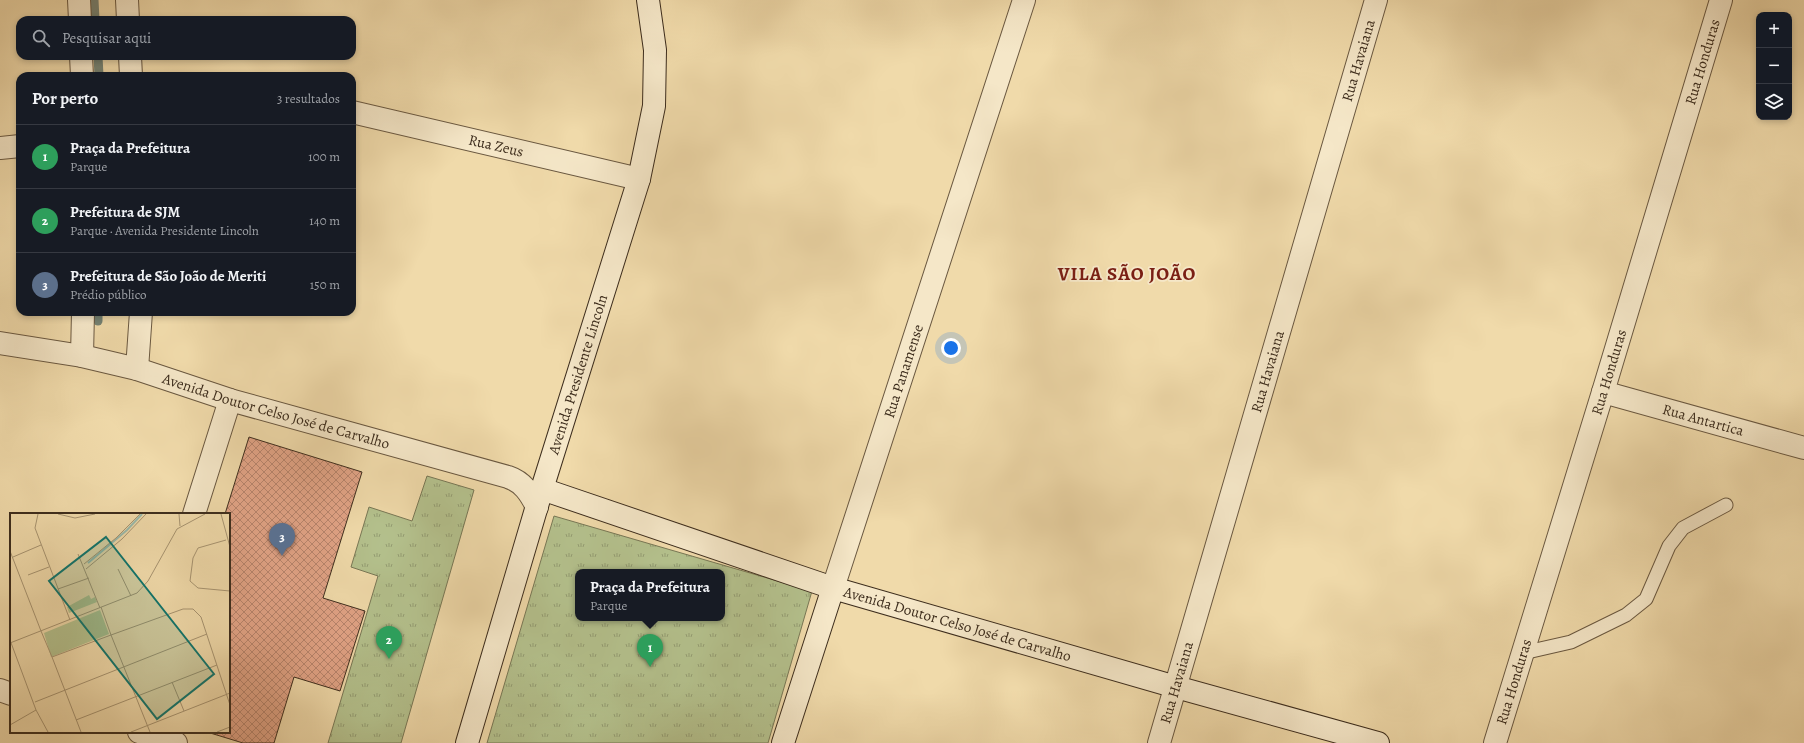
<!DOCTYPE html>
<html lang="pt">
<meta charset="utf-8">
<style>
:root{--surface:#171b24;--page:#242831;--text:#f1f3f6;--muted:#9ea1a6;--line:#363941;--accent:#b45309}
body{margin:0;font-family:Alegreya,serif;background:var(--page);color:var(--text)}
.controls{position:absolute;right:12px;top:12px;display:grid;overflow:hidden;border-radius:8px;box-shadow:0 2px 6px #0003}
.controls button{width:36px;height:36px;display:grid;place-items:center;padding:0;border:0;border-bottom:1px solid var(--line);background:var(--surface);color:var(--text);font:20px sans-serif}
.you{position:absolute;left:951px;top:348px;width:14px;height:14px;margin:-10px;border:3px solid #fff;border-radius:50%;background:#1a73e8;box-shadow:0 0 0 6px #1a73e833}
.badge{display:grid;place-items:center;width:26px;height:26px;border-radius:50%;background:var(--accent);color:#fff;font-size:13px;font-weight:700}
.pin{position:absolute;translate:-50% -33px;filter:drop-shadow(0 1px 2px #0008)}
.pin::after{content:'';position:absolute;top:21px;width:14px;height:12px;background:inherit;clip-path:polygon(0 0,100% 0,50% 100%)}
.popup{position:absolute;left:575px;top:569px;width:150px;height:52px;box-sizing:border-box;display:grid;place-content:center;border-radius:8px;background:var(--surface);filter:drop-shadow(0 1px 3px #0005);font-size:13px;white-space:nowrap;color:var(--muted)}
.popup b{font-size:15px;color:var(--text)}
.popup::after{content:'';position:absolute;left:50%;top:100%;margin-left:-8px;border:8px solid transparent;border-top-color:var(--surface)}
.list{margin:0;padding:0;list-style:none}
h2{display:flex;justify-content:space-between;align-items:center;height:52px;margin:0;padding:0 16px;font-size:17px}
h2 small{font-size:13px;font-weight:400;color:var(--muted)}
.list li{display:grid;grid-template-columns:26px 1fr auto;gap:12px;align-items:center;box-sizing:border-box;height:64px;padding:0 16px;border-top:1px solid var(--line)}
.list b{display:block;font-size:15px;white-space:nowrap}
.list p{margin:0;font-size:13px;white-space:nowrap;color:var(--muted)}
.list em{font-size:13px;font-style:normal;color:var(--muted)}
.icon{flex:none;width:22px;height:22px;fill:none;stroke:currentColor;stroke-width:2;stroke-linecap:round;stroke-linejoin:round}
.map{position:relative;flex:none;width:1804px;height:743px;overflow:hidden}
.search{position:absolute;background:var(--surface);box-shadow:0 2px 6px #0003;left:16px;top:16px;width:340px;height:44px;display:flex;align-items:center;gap:10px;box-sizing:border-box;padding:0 14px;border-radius:12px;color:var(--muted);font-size:15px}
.panel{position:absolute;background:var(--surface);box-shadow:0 2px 6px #0003;left:16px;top:72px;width:340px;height:244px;border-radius:12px}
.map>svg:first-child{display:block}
</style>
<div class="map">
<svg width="1804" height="743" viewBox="0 0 1804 743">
<defs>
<pattern id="park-tufts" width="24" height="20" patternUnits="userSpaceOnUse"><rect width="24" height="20" fill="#b4c18d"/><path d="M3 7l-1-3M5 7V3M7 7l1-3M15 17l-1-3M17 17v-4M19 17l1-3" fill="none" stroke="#949d73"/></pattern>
<pattern id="building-cross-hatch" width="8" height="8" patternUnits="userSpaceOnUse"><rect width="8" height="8" fill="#e1a386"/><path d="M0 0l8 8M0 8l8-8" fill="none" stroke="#b8856d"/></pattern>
</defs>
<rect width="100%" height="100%" fill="#f0daaa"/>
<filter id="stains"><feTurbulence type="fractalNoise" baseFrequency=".005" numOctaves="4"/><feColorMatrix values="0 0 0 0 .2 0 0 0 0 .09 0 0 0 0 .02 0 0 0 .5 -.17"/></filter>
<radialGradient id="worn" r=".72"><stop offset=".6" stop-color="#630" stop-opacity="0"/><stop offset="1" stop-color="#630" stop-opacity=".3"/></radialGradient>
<g fill="url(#park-tufts)" stroke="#787755" fill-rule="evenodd">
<path d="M427,476L474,490L401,743H328L378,576L351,567L369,507L412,521Z"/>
<path d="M554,516L812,591L768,743H487ZM578,572H722V618H578Z"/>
</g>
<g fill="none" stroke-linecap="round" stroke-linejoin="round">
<g stroke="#758273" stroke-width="9">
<path d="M94,0L95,20"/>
<path d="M98,56L99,76"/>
<path d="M98,321V312"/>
</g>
</g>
<path fill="url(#building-cross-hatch)" stroke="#3d2d1d" d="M249,437L362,472L323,598L365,611L340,691L294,677L274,743H243L207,732H229V514H225Z"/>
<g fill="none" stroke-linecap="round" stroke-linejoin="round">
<defs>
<path id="lane" d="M1523,653L1571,642L1626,615L1646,599L1669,546L1683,528L1726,505"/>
<g id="street">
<path d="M79,0L80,20"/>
<path d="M127,0L128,20"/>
<path d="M81,56L82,76"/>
<path d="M130,56L131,76"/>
<path id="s1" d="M352,112L639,179"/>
<path d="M0,148L20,146"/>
<path id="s2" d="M0,343L82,356L137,369L230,400L508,477C523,482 530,493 537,507"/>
<path d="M82,356L83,312"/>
<path d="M137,369L141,312"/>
<path id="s3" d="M1603,392L1804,448"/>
<path d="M194,514L230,400"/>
<path id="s4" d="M833,588L1024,0"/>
<path d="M0,690L11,694"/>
<path d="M139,732L176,743"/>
<path id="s5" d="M1159,743L1376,0"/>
<path id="s6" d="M1495,743L1603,392L1721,0"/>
</g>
<g id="secondary">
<path id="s7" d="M542,489L833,588L1176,687L1378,743"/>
<path id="s8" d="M467,743L542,489L639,179L654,106L655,50L648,0"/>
<path d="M783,743L833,588"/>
</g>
</defs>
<use href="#lane" stroke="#6a5840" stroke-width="15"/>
<use href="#street" stroke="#6a5840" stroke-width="24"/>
<use href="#secondary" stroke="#3d2d1d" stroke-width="24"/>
<use href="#lane" stroke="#f5e7c8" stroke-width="13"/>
<use href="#street" stroke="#f5e7c8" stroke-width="22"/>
<use href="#secondary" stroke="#f5e7c8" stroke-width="22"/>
</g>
<g text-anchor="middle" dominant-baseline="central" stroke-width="3.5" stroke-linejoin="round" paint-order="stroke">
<g font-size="15" fill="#3d2d1d" stroke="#f5e7c8">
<text stroke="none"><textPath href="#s5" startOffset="711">Rua Havaiana</textPath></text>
<text stroke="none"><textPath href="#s6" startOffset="712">Rua Honduras</textPath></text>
<text stroke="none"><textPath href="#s1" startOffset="148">Rua Zeus</textPath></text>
<text stroke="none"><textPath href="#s4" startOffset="228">Rua Panamense</textPath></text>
<text stroke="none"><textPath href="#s5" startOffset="387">Rua Havaiana</textPath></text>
<text stroke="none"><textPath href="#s6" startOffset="388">Rua Honduras</textPath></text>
<text stroke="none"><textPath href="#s8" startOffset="385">Avenida Presidente Lincoln</textPath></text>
<text stroke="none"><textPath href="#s2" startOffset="285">Avenida Doutor Celso José de Carvalho</textPath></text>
<text stroke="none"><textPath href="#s3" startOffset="104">Rua Antartica</textPath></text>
<text stroke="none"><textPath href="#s7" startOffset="437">Avenida Doutor Celso José de Carvalho</textPath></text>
<text stroke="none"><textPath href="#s6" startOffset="64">Rua Honduras</textPath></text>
<text stroke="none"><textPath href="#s5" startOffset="63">Rua Havaiana</textPath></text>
</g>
<g font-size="19" font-weight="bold" letter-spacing="1" fill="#7a1f14" stroke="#f5e7c8">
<text x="1127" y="274">VILA SÃO JOÃO</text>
</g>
</g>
<g transform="translate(10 513)">
<rect width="220" height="220" fill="#f0daaa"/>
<path d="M79,82L81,86L85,84L87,89L59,100L57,94ZM90,97L99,121L41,144L34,120Z" fill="#b4c18d"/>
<path fill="none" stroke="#9abaac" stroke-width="2" d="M78,50L117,17L132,1"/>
<path fill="none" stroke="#a89572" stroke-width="1" d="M28,1L25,15L60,107M48,1L65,5L85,1M169,1L170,13M211,1L220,34M216,27L188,35L183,45L180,68L188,75L220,78M0,38L31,118M68,41L90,95M3,44L31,32M74,51L106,25L130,1M76,56L112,26L136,1M108,56L121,83M18,62L39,54M48,76L79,65M31,118L42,144L101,122L91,94M0,127L26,197L38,219M0,130L127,80L138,68L167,16L195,1M42,144L71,219M162,169L174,198M25,189L197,121M66,207L207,152M0,212L26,197M121,219L220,180M140,219L101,122L173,96H183L191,104L220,192M207,219L220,214"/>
<path fill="#0f766e" fill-opacity="0.15" stroke="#0f766e" stroke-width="2" d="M96,24L204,161L147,206L39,68Z"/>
<rect width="220" height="220" fill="none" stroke="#3d2d1d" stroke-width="2"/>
</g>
<rect width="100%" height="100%" filter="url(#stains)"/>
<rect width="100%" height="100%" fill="url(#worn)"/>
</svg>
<div class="controls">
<button>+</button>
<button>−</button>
<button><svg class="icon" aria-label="layers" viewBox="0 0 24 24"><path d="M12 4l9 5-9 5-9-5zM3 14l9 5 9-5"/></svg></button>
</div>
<div class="you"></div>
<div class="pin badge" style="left:650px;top:667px;background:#2e9e5b">1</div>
<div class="popup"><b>Praça da Prefeitura</b>Parque</div>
<div class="pin badge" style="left:389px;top:659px;background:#2e9e5b">2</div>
<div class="pin badge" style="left:282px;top:556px;background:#5c6f8a">3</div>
<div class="search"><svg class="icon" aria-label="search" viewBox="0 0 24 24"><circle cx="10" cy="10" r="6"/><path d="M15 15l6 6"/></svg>Pesquisar aqui</div>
<section class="panel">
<h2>Por perto<small>3 resultados</small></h2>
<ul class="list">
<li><span class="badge" style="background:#2e9e5b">1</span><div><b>Praça da Prefeitura</b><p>Parque</p></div><em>100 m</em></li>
<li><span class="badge" style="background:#2e9e5b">2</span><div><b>Prefeitura de SJM</b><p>Parque · Avenida Presidente Lincoln</p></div><em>140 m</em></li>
<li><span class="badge" style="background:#5c6f8a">3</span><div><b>Prefeitura de São João de Meriti</b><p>Prédio público</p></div><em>150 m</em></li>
</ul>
</section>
</div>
